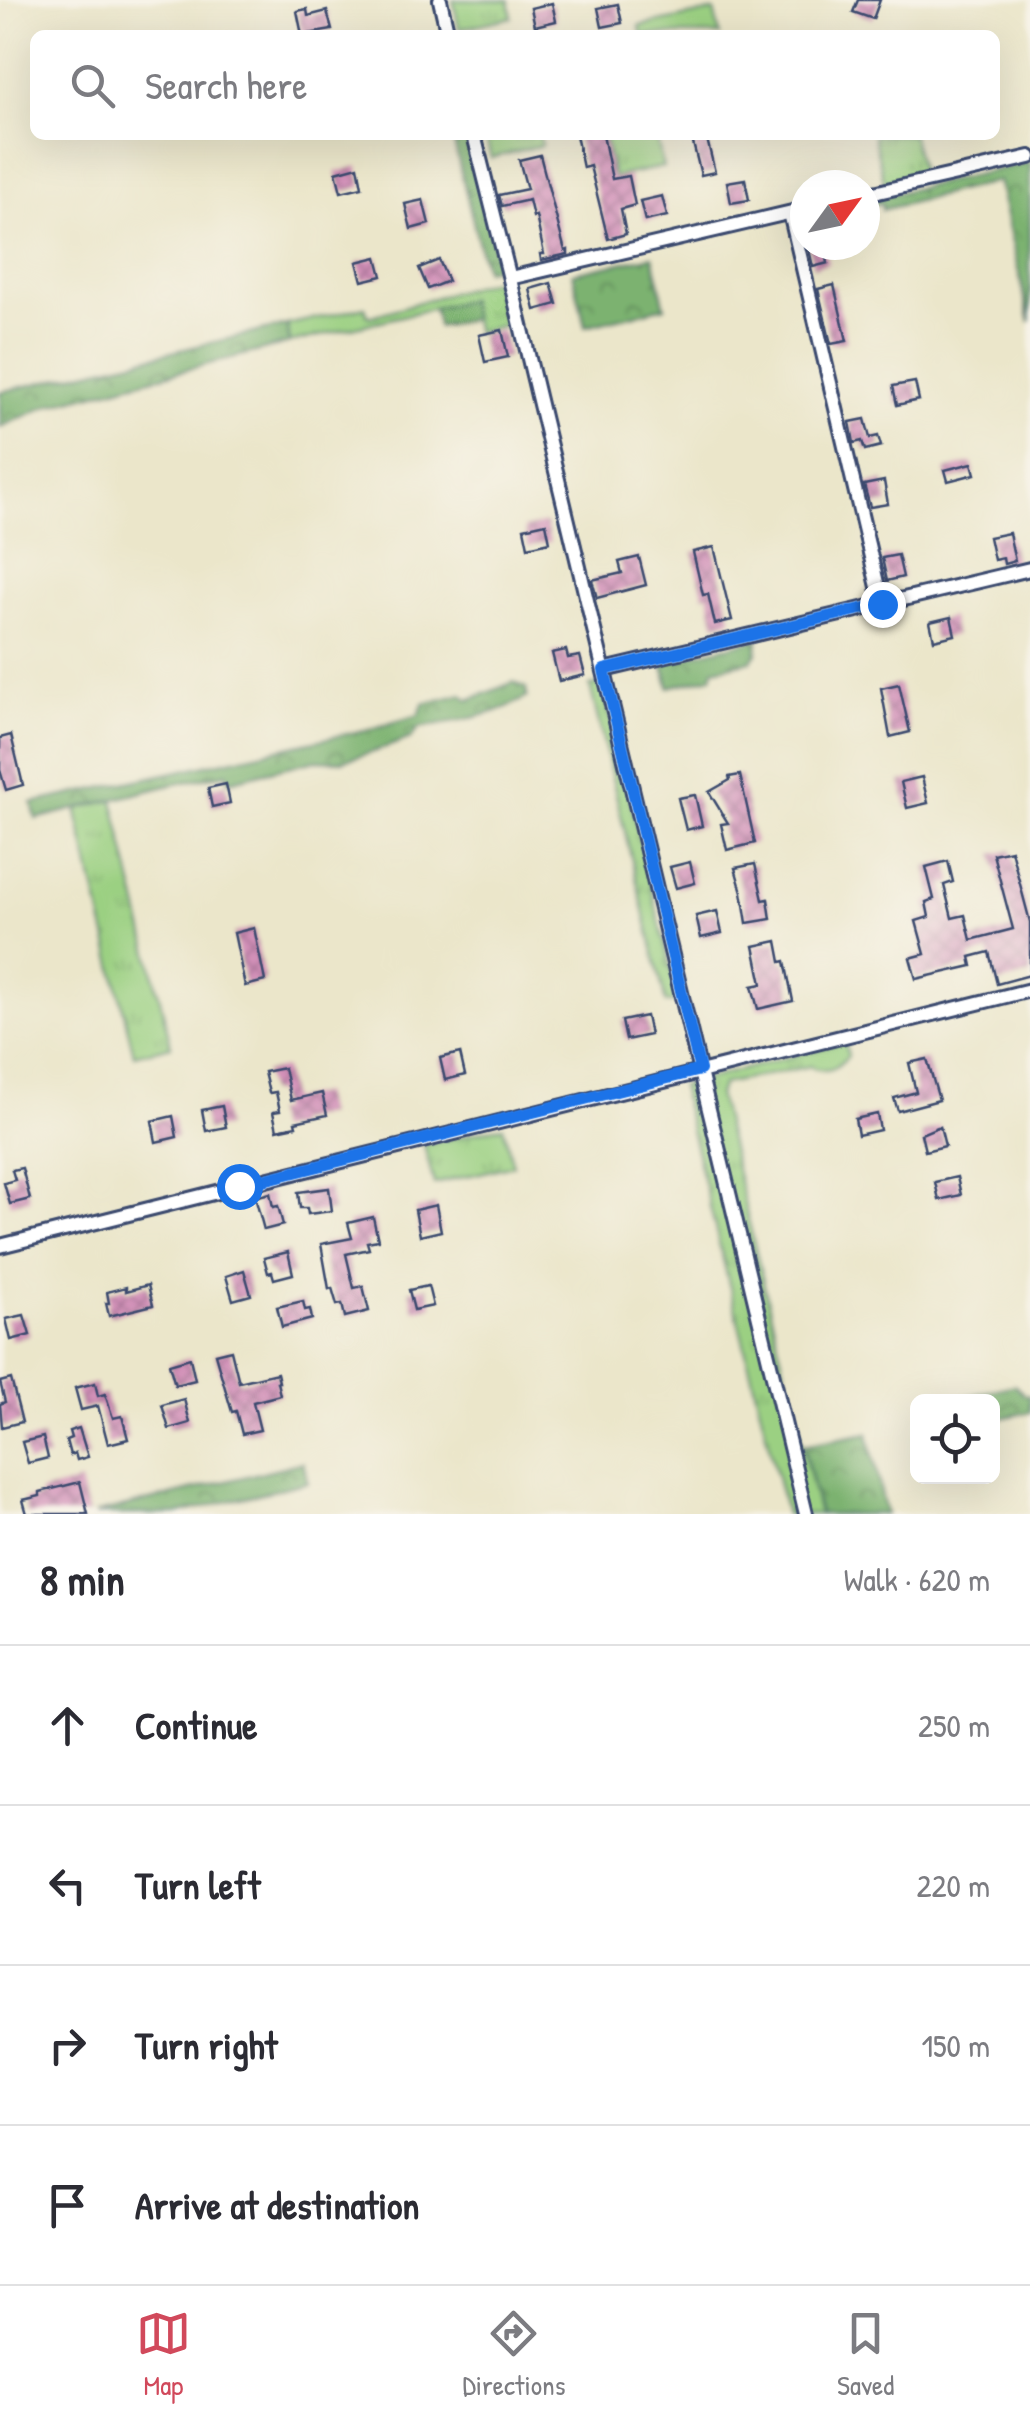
<!DOCTYPE html>
<meta charset="utf-8">
<style>
:root{--surface:#fff;--page:#f2f2f3;--text:#2b2b33;--muted:#7c7c81;--line:#e1e1e2;--accent:#d1495b}
body{margin:0;font-family:"Patrick Hand",sans-serif;background:var(--page);color:var(--text)}
.controls{position:absolute;right:30px;bottom:30px;display:grid;overflow:hidden;border-radius:15px;box-shadow:0 10px 40px #0002}
.controls button{width:90px;height:90px;display:grid;place-items:center;padding:0;border:0;border-bottom:2px solid var(--line);background:var(--surface);color:var(--text);font:50px sans-serif}
.compass{position:absolute;left:790px;top:170px;width:90px;height:90px;border-radius:50%;background:var(--surface);box-shadow:0 10px 40px #0002;rotate:57deg}
.stop{position:absolute;width:30px;height:30px;margin:-22px;border:8px solid #1a73e8;border-radius:50%;background:#fff}
.stop.end{background:#1a73e8;border-color:#fff;box-shadow:0 2px 10px #0008}
.list{margin:0;padding:0;list-style:none}
h2{display:flex;justify-content:space-between;align-items:center;height:130px;margin:0;padding:0 40px;font-size:42px}
h2 small{font-size:32px;font-weight:400;color:var(--muted)}
.list li{display:grid;grid-template-columns:65px 1fr auto;gap:30px;align-items:center;box-sizing:border-box;height:160px;padding:0 40px;border-top:2px solid var(--line)}
.list b{display:block;font-size:38px;white-space:nowrap}
.list em{font-size:32px;font-style:normal;color:var(--muted)}
.icon{flex:none;width:55px;height:55px;fill:none;stroke:currentColor;stroke-width:2;stroke-linecap:round;stroke-linejoin:round}
.map{position:relative;flex:none;width:1030px;height:1514px;overflow:hidden}
.search{position:absolute;background:var(--surface);box-shadow:0 10px 40px #0002;left:30px;right:30px;top:30px;height:110px;display:flex;align-items:center;gap:25px;box-sizing:border-box;padding:0 35px;border-radius:15px;color:var(--muted);font-size:38px}
.sheet{height:770px;background:var(--surface)}
nav{display:flex;justify-content:space-around;align-items:center;box-sizing:border-box;height:140px;border-top:2px solid var(--line);background:var(--surface);font-size:28px;color:var(--muted)}
nav a{display:grid;justify-items:center;gap:5px}
nav .on{color:var(--accent)}
.map>svg:first-child{display:block}
</style>
<div class="map">
<svg width="1030" height="1514" viewBox="0 0 1030 1514">
<defs>
<pattern id="grass-tufts" width="24" height="20" patternUnits="userSpaceOnUse" patternTransform="scale(2.5)"><rect width="24" height="20" fill="#9bd082"/><path d="M3 7l-1-3M5 7V3M7 7l1-3M15 17l-1-3M17 17v-4M19 17l1-3" fill="none" stroke="#85b373"/></pattern>
<pattern id="forest-crowns" width="20" height="18" patternUnits="userSpaceOnUse" patternTransform="scale(2.5)"><rect width="20" height="18" fill="#7cb270"/><path d="M2 6a3 3 0 1 1 6 0M12 15a3 3 0 1 1 6 0" fill="none" stroke="#65915f"/></pattern>
<pattern id="building-cross-hatch" width="8" height="8" patternUnits="userSpaceOnUse" patternTransform="scale(2.5)"><rect width="8" height="8" fill="#d290b8"/><path d="M0 0l8 8M0 8l8-8" fill="none" stroke="#aa7699"/></pattern>
</defs>
<rect width="100%" height="100%" fill="#f7f3e8"/>
<filter id="ink" filterUnits="userSpaceOnUse"><feTurbulence type="fractalNoise" baseFrequency=".01" numOctaves="2"/><feDisplacementMap in="SourceGraphic" scale="20" xChannelSelector="R" yChannelSelector="G"/><feConvolveMatrix kernelMatrix="1 2 1 2 8 2 1 2 1" color-interpolation-filters="sRGB"/></filter>
<filter id="wash" filterUnits="userSpaceOnUse"><feTurbulence type="fractalNoise" baseFrequency=".0048" numOctaves="4" result="noise"/><feDisplacementMap in="SourceGraphic" scale="40" xChannelSelector="R" yChannelSelector="G"/><feGaussianBlur stdDeviation="2.25" result="paint"/><feColorMatrix in="noise" values="0 0 0 0 0 0 0 0 0 0 0 0 0 0 0 0 0 1.4 0 .05"/><feComposite in="paint" operator="in"/></filter>
<g filter="url(#wash)">
<rect width="100%" height="100%" fill="#ebe6ca"/>
<g fill="url(#grass-tufts)" stroke="#5b8070" stroke-width="2.5">
<path d="M453,0H509L512,17L459,29Z"/>
<path d="M714,11L720,35H642L639,26Z"/>
<path d="M485,135H539L542,145L491,158Z"/>
<path d="M604,135H656L663,167L613,177Z"/>
<path d="M873,135H912L922,177L885,185Z"/>
<path d="M494,280L505,325L476,332L468,300L290,343L287,325L365,307L369,317Z"/>
<path d="M603,684L678,1000L666,1003L590,686Z"/>
<path d="M113,800L171,1046L134,1055L76,809Z"/>
<path d="M845,1042L848,1056C836,1068 828,1075 811,1066L723,1084L718,1094L819,1514H786L680,1086Z"/>
<path d="M503,1126L513,1165L434,1184L424,1145Z"/>
</g>
<g fill="url(#forest-crowns)" stroke="#4c7067" stroke-width="2.5">
<path d="M452,135H467L499,266L485,270Z"/>
<path d="M1030,162V322L998,181L882,210V203L865,206V200Z"/>
<path d="M653,256L665,307L585,326L573,273Z"/>
<path d="M469,300L473,319L438,327L433,308Z"/>
<path d="M287,325L290,343L50,405L0,427V392Z"/>
<path d="M758,639L757,653L751,661L714,669L712,677L669,687L663,662Z"/>
<path d="M514,682L526,688L527,697C494,717 456,721 419,728L411,738L373,752L342,761L316,760L229,781L227,773L171,785L36,819L32,803L374,728L419,715L423,704L462,694L469,700Z"/>
<path d="M1014,1385L1025,1395L1030,1396V1412L993,1420L992,1402L947,1401Z"/>
<path d="M868,1433L886,1514H819L803,1445Z"/>
<path d="M303,1462L308,1482L176,1514H94Z"/>
</g>
<g id="blocks">
<g fill="url(#building-cross-hatch)">
<path d="M858,0H880L873,19L853,12Z"/>
<path d="M552,3L556,21L535,26L531,8Z"/>
<path d="M618,4L622,23L602,27L598,8Z"/>
<path d="M307,9L308,16L327,11L332,30L302,35L297,11Z"/>
<path d="M576,135H603L612,179L629,176L635,205L621,209L626,234L608,239L590,166L583,168Z"/>
<path d="M691,135H706L715,172L701,175Z"/>
<path d="M540,155L565,251L568,250V254L541,260L540,254H544L536,216L533,217L529,200L502,206L499,195L527,189L519,160Z"/>
<path d="M358,166L362,187L341,192L336,172Z"/>
<path d="M745,179L749,200L731,203L727,182Z"/>
<path d="M662,196L667,216L645,221L640,201Z"/>
<path d="M423,200L429,224L411,229L405,204Z"/>
<path d="M808,245H824L828,263L813,267Z"/>
<path d="M377,257L382,276L362,281L357,262Z"/>
<path d="M439,260L448,281L428,289L419,268Z"/>
<path d="M551,283L557,304L535,310L530,289Z"/>
<path d="M834,285L847,341L831,344L818,289Z"/>
<path d="M502,330L508,357L485,362L479,335Z"/>
<path d="M915,382L919,400L897,405L893,386Z"/>
<path d="M865,419L870,438L878,436L881,446L865,450L862,441L854,443L850,422Z"/>
<path d="M972,463L975,474L948,481L945,470Z"/>
<path d="M884,481L888,504L870,507L864,485Z"/>
<path d="M546,523L550,542L528,547L524,528Z"/>
<path d="M1009,533L1015,561L1004,564L1003,558L994,560L989,537Z"/>
<path d="M714,547L732,620L715,624L708,594L703,595L693,552Z"/>
<path d="M898,555L903,577L887,581L882,558Z"/>
<path d="M639,557L646,585L597,598L592,580L622,573L619,562Z"/>
<path d="M951,617L955,635L934,640L930,622Z"/>
<path d="M566,650L568,658L580,656L585,675L559,681L552,653Z"/>
<path d="M899,684L910,732L890,737L881,688Z"/>
<path d="M11,735L23,785L6,790L0,770V738Z"/>
<path d="M740,775L755,843L727,850L721,824L728,823L709,792L730,780L729,777Z"/>
<path d="M922,777L928,803L907,808L901,782Z"/>
<path d="M226,784L230,803L212,807L208,788Z"/>
<path d="M695,795L702,826L686,830L678,798Z"/>
<path d="M1011,850L1030,922V975L997,984L989,952L970,957L972,966L916,979L910,958L925,954L916,921L929,917L926,902L934,899L926,867L948,861L953,882L944,885L952,918L965,915L971,940L1013,929L993,854Z"/>
<path d="M690,862L695,883L676,888L670,867Z"/>
<path d="M755,864L763,900L768,899L771,919L747,923L742,892L735,868Z"/>
<path d="M717,911L722,933L701,938L696,916Z"/>
<path d="M254,928L265,981L245,986L234,933Z"/>
<path d="M777,941L781,962L785,961L793,1001L758,1009L752,986L762,984L754,946Z"/>
<path d="M646,1016L650,1035L626,1040L622,1021Z"/>
<path d="M460,1053L465,1075L445,1080L440,1058Z"/>
<path d="M927,1059L939,1100L898,1111L894,1098L916,1092L909,1063Z"/>
<path d="M284,1068L291,1100L322,1093L327,1115L295,1122L296,1126L277,1130L273,1112L280,1111L276,1092L269,1093L264,1072Z"/>
<path d="M222,1106L226,1127L206,1131L202,1110Z"/>
<path d="M877,1114L880,1130L858,1135L855,1119Z"/>
<path d="M173,1116L177,1137L156,1142L152,1121Z"/>
<path d="M940,1126L945,1146L925,1151L921,1134Z"/>
<path d="M22,1168L30,1199L10,1204L4,1183L15,1180L12,1170Z"/>
<path d="M957,1177L961,1195L939,1200L935,1182Z"/>
<path d="M329,1188L332,1211L308,1214L307,1208H300L298,1192Z"/>
<path d="M270,1193L273,1207L278,1206L283,1225L264,1230L255,1197Z"/>
<path d="M436,1205L441,1231L420,1236L415,1210Z"/>
<path d="M373,1217L378,1240L367,1242L369,1249L346,1254L354,1288L363,1286L369,1311L345,1317L342,1304L337,1305L332,1288L329,1289L321,1244L352,1238L348,1223Z"/>
<path d="M288,1252L293,1274L274,1279L272,1272L268,1273L264,1258Z"/>
<path d="M244,1270L251,1295L233,1300L226,1276Z"/>
<path d="M148,1285L153,1305L109,1316L106,1303H109L107,1292L126,1287V1291Z"/>
<path d="M428,1286L433,1306L414,1310L409,1290Z"/>
<path d="M303,1301L305,1310L310,1309L312,1319L282,1327L277,1307Z"/>
<path d="M24,1315L30,1335L11,1340L6,1319Z"/>
<path d="M231,1350L239,1382L277,1373L279,1382H277L280,1395L253,1402L260,1430L242,1434L236,1411L232,1412L215,1354Z"/>
<path d="M190,1358L195,1380L175,1385L169,1364Z"/>
<path d="M11,1379L22,1422L2,1427L0,1404L5,1402L0,1382Z"/>
<path d="M95,1383L98,1396L105,1394L113,1418L122,1416L128,1439L108,1444L98,1406L81,1410L75,1388Z"/>
<path d="M184,1399L190,1423L169,1429L162,1405Z"/>
<path d="M79,1428L88,1457L77,1460L75,1453L70,1455L66,1440L71,1438L69,1431Z"/>
<path d="M43,1437L48,1458L28,1463L22,1442Z"/>
<path d="M80,1482L88,1514H27L23,1500L40,1496V1492Z"/>
</g>
</g>
</g>
<g filter="url(#ink)">
<use href="#blocks" fill-opacity="0" stroke="#3a4a6e" stroke-width="2.5"/>
<g fill="none" stroke-linecap="round" stroke-linejoin="round">
<defs>
<g id="minor">
<path d="M440,0L448,35"/>
<path d="M474,135L508,271L806,1514"/>
<path d="M865,195L1030,157"/>
<path d="M790,213L882,604"/>
<path d="M510,278L805,209"/>
<path d="M604,670L1030,569"/>
<path d="M0,1246L1030,990"/>
</g>
</defs>
<use href="#minor" stroke="#3a4a6e" stroke-width="18"/>
<use href="#minor" stroke="#fff" stroke-width="12"/>
</g>
</g>
<g fill="none" stroke-linecap="round" stroke-linejoin="round" filter="url(#ink)">
<path stroke="#1a73e8" stroke-width="12" d="M239,1186L700,1070L604,670L882,604"/>
</g>
</svg>
<div class="controls">
<button><svg class="icon" aria-label="locate" viewBox="0 0 24 24"><circle cx="12" cy="12" r="6"/><path d="M12 2v4M12 18v4M2 12h4M18 12h4"/></svg></button>
</div>
<svg class="compass" viewBox="-18 -18 36 36"><path d="M0-13l5 13h-10z" fill="#e53935"/><path d="M0 13l5-13h-10z" fill="#7c7c81"/></svg>
<div class="stop" style="left:239px;top:1186px"></div>
<div class="stop end" style="left:882px;top:604px"></div>
<div class="search"><svg class="icon" aria-label="search" viewBox="0 0 24 24"><circle cx="10" cy="10" r="6"/><path d="M15 15l6 6"/></svg>Search here</div>
</div>
<section class="sheet">
<h2>8 min<small>Walk · 620 m</small></h2>
<ul class="list">
<li><svg class="icon" aria-label="ahead" viewBox="0 0 24 24"><path d="M12 20V5M6 11l6-6 6 6"/></svg><div><b>Continue</b></div><em>250 m</em></li>
<li><svg class="icon" aria-label="left" viewBox="0 0 24 24"><path d="M17 20v-9H6M10 6l-5 5 5 5"/></svg><div><b>Turn left</b></div><em>220 m</em></li>
<li><svg class="icon" aria-label="right" viewBox="0 0 24 24"><path d="M7 20v-9h11M14 6l5 5-5 5"/></svg><div><b>Turn right</b></div><em>150 m</em></li>
<li><svg class="icon" aria-label="arrive" viewBox="0 0 24 24"><path d="M6 21V4h12l-3 4 3 4H6"/></svg><div><b>Arrive at destination</b></div></li>
</ul>
</section>
<nav>
<a class="on"><svg class="icon" aria-label="map" viewBox="0 0 24 24"><path d="M3 6l6-2 6 2 6-2v14l-6 2-6-2-6 2zM9 4v14M15 6v14"/></svg>Map</a>
<a><svg class="icon" aria-label="directions" viewBox="0 0 24 24"><path d="M12 3l9 9-9 9-9-9zM9 14v-3h6M13 9l2 2-2 2"/></svg>Directions</a>
<a><svg class="icon" aria-label="saved" viewBox="0 0 24 24"><path d="M7 4h10v16l-5-4-5 4z"/></svg>Saved</a>
</nav>
